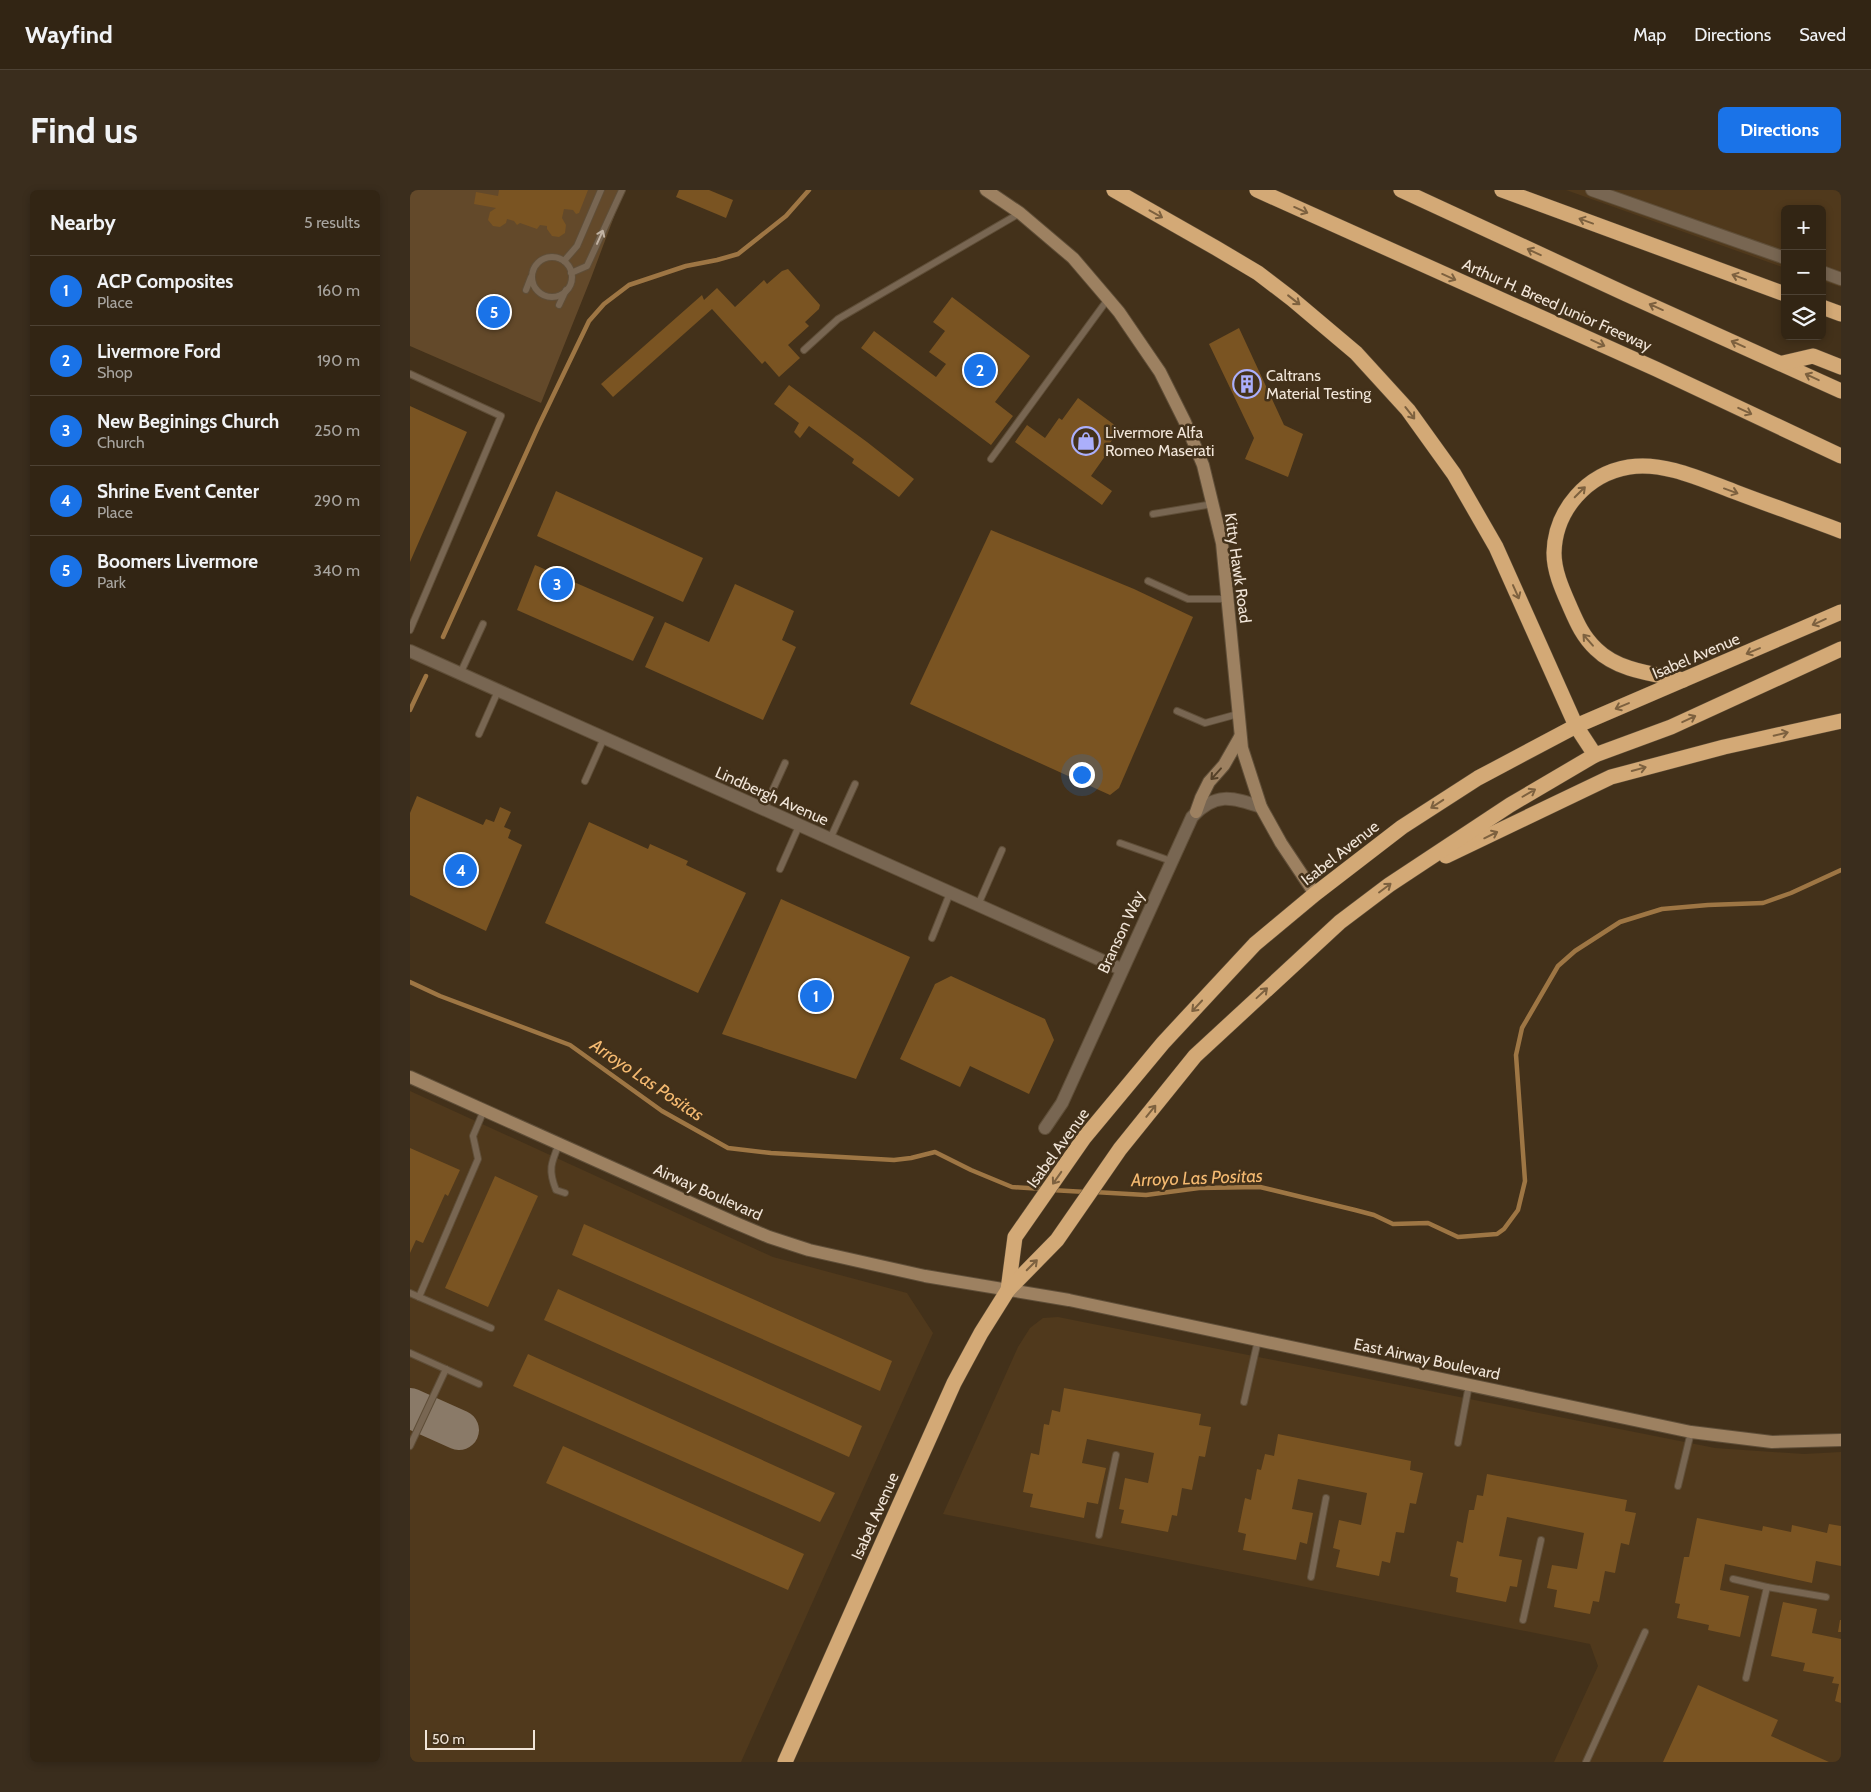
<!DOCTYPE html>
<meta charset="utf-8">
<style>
:root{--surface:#322514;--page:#3a2d1d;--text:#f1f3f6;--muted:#a8a5a0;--line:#4d4234;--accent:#1a73e8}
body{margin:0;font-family:Cabin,sans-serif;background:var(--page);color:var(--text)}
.controls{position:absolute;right:15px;top:15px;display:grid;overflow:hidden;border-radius:8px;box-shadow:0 2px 8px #0003}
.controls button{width:45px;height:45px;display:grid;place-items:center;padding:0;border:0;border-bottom:1px solid var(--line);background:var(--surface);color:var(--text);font:25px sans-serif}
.scale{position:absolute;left:15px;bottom:12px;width:110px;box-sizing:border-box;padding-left:5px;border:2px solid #f1e5d8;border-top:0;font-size:14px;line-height:18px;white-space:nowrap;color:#f1e5d8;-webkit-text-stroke:4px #43311a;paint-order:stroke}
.you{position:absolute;left:671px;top:584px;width:18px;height:18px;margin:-12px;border:4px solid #fff;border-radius:50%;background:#1a73e8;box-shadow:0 0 0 8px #1a73e833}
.badge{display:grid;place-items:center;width:32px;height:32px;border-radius:50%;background:var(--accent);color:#fff;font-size:16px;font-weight:700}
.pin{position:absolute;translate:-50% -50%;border:2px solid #fff;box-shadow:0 1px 5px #0006}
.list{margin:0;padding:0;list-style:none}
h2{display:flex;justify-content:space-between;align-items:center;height:65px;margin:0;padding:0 20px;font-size:21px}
h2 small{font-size:16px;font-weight:400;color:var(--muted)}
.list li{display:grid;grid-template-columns:32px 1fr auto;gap:15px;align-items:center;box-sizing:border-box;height:70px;padding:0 20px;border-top:1px solid var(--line)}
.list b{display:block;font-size:19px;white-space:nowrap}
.list p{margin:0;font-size:16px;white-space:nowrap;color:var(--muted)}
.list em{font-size:16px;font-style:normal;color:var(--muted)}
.icon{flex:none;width:28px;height:28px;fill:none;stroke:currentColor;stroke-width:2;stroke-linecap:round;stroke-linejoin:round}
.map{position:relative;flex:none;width:1431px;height:1572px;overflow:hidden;border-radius:8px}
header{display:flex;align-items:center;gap:30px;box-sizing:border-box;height:70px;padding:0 25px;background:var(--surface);border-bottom:1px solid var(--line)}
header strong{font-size:24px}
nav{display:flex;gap:28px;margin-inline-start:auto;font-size:18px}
.intro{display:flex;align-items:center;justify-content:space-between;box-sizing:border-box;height:120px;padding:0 30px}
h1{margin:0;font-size:35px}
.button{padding:12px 22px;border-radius:8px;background:var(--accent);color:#fff;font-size:18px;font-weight:700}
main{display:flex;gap:30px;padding:0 30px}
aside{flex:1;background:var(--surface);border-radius:8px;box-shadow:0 2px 8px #0003}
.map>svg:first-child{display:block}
</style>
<header>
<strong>Wayfind</strong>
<nav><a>Map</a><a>Directions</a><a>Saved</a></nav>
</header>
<div class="intro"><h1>Find us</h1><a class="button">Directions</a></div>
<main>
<aside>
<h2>Nearby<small>5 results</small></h2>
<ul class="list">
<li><span class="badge">1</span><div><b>ACP Composites</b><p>Place</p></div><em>160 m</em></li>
<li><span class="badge">2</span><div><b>Livermore Ford</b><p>Shop</p></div><em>190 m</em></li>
<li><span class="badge">3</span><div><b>New Beginings Church</b><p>Church</p></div><em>250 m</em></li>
<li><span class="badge">4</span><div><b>Shrine Event Center</b><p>Place</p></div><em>290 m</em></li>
<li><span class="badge">5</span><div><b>Boomers Livermore</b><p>Park</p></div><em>340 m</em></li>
</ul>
</aside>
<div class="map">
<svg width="1431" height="1572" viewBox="0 0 1431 1572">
<rect width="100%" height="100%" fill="#43311a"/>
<g fill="#50391c">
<path d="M1156,0H1431V97L1412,91V19H1375V78Z"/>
<path d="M0,901L363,1067L497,1103L523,1143L331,1572H0Z"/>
<path d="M648,1127L1305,1258L1394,1264L1431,1262V1572H1144L1188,1476L1180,1454L533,1324L608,1157L620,1138L633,1128Z"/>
</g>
<path fill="#63492a" d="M0,0H214L181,88L131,213L0,156Z"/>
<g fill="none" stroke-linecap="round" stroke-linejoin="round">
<g stroke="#9e7644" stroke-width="4.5">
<path d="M33,447L128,237L179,131L194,114L219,95L276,76L307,70L328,64L376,26L399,0"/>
<path d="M0,520L16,486"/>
<path d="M0,792L30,806L160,855L252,921L318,958L361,963L484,970L501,968L525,962L561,980L602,997L633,999"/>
<path d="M641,1000L676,1002"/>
<path d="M684,1002L736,1005L789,998L850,997L945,1020L964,1025L983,1034L1018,1033L1048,1047L1087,1044L1094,1039L1108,1020L1115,991L1106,865L1112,838L1148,776L1165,761L1210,732L1252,719L1298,715L1353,713L1381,703L1431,680"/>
</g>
<path stroke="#8a7a68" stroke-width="40" d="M0,1218L49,1240"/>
</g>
<g fill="#7a5422">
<path d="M89,0H178L169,23L166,24L163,20L154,19L152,28L156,35L155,43L149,47L142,46L137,39V36L130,35L127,39L110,33L107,35L104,31L97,29L96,33L90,37L83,36L78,30L80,22L86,18L64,14L66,2L88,6Z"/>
<path d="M269,0H299L323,10L316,28L266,7Z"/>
<path d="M378,79L410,115L409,119L395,132L399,136L378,155L390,168L369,187L355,171L352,174L302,119L203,207L191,194L292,105L294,110L307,98L325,117L354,90L357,94L372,81Z"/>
<path d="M542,107L620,166L585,212L603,226L581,255L451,158L464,141L526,187L536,174L519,162L535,141L523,132Z"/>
<path d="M829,138L874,235L893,244L878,287L835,269L844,248L799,154Z"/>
<path d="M379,195L457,252L504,289L489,307L442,273L444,269L399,236L390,248L384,242L389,233L364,214Z"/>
<path d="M668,208L710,239L695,260L698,262L681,286L702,301L692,315L605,252L617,235L635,248L649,228L652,230Z"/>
<path d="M0,216L57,242L0,372Z"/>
<path d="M146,301L293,368L273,412L127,346Z"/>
<path d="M581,340L724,399L783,427L709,598L700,605L500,514Z"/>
<path d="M125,375L244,427L223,471L107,420Z"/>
<path d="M325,394L384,421L372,450L386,457L353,530L235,477L255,432L299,452Z"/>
<path d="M7,606L73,635L76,629L84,632L90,617L101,622L94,637L101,640L98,648L112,655L76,741L0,705V623Z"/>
<path d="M179,632L238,659L240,654L278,671L276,675L336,703L288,803L135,733Z"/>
<path d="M371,709L500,767L446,889L312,844Z"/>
<path d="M541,786L635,829L644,850L619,904L560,876L550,897L490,869L525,794Z"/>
<path d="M0,958L50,980L38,1006L35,1004L13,1053L6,1050L0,1063Z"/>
<path d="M85,986L128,1006L78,1117L35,1098Z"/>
<path d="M174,1034L482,1171L470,1201L162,1065Z"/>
<path d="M148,1099L452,1236L439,1267L134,1130Z"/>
<path d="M118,1164L425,1303L410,1332L103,1196Z"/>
<path d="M654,1198L791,1224L789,1235L801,1237L795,1267L789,1266L782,1300L772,1298L767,1326L762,1325L758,1342L711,1333L714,1320L709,1319L715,1288L738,1293L744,1263L677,1249L672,1273L696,1278L688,1314L677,1312L674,1328L620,1317L623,1304L613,1302L621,1263L629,1265L634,1234L639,1235L642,1220L650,1222Z"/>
<path d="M868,1244L1001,1271L1000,1280L1013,1283L1006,1314L1000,1313L994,1343L986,1342L980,1373L972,1371L969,1386L926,1377L930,1360L923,1358L929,1330L951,1335L957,1303L888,1289L882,1319L903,1323L897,1354L890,1352L886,1370L833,1360L836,1344L828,1342L835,1308L841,1310L847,1279L851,1280L855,1264L864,1266Z"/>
<path d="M153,1256L394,1364L378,1400L136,1293Z"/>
<path d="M1077,1284L1217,1310L1215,1321L1226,1323L1219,1355L1211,1353L1205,1383L1195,1381L1189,1412L1183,1411L1180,1424L1144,1417L1147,1400L1137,1398L1142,1375L1167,1379L1174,1343L1097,1327L1089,1366L1112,1370L1107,1397L1100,1396L1096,1412L1046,1402L1048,1388L1040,1386L1047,1351L1053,1353L1059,1320H1064L1067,1305L1073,1306Z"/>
<path d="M1287,1328L1352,1341L1353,1336L1381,1342L1382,1335L1417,1343L1419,1334L1431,1336V1376L1406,1371L1402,1393L1315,1374L1310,1400L1339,1406L1330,1447L1298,1440L1299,1435L1267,1428L1270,1414L1265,1413L1274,1367H1279Z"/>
<path d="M1373,1412L1407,1419L1402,1443L1431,1449V1513L1425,1511L1429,1494L1422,1493L1424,1487L1393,1481L1395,1473L1361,1466Z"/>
<path d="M1430,1430H1431V1442H1428Z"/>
<path d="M1288,1495L1368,1530L1361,1546L1419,1572H1253Z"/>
</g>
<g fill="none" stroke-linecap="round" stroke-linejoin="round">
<defs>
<g id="lane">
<circle cx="142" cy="87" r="20"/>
<path d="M154,71L167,56L191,0"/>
<path d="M161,83L177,76L212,0"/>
<path d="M116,100L121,87"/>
<path d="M149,115L156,100"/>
<path d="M394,160L428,129L610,23"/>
<path d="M0,184L91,226L0,440"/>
<path d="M581,269L698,109"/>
<path d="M743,324L803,314"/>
<path d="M738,391L778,409H818"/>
<path d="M50,484L73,434"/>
<path d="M767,521L795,533L828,524"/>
<path d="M69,544L88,501"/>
<path d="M175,591L194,548"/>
<path d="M354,619L375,573"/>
<path d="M420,649L445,594"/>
<path d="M710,653L761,671"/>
<path d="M370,679L389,636"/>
<path d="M568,715L592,660"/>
<path d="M522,748L540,703"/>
<path d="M149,954C141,973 138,980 146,1000L155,1003"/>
<path d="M0,1103L9,1107L68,969L63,946L74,920"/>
<path d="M9,1107L81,1138"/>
<path d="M0,1163L69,1194"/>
<path d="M834,1212L848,1150"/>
<path d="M1048,1253L1059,1195"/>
<path d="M0,1256L36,1179"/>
<path d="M1268,1296L1281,1242"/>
<path d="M689,1345L706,1265"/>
<path d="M901,1387L916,1308"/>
<path d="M1323,1389L1357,1397"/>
<path d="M1113,1430L1131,1350"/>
<path d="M1336,1488L1357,1397L1416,1407"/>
<path d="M1176,1572L1235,1442"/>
</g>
<g id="street">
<path d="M1182,0L1375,68"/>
<path d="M1412,82L1431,89"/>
<path d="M0,461L711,779"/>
<path d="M635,938L652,913L782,627C805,602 822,607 851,617"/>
</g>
<g id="secondary">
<path d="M576,0L610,23L663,68L698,109L709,122L750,182L775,232L793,275L812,353L832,558L851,617L871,653L905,704"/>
<path d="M786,622L791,608L799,592L814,575L830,547"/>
<path d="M0,887L321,1031L359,1047L399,1060L515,1086L659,1110L1281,1242L1362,1252L1431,1250"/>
</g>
<g id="highway">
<path d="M704,0L806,58L848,83L882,109L946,163L998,220L1044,284L1086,357L1166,536L1185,565"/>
<path d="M847,0L1246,179L1431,266"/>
<path d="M991,0L1216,104L1431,201"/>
<path d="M1092,0L1375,104"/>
<path d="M1412,117L1431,124"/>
<path d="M1373,173L1403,166L1431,177"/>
<path d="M1273,490C1244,484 1208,481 1186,459C1173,447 1167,433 1160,417C1153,401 1144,382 1144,363C1145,320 1177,284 1219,277C1255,271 1295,291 1328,303C1362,316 1397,328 1431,341"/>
<path d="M1036,666L1201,587L1314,557L1431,531"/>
<path d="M598,1100L605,1047L674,948L753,853L845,754L905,704L992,637L1068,588L1166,536L1431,422"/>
<path d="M375,1572L479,1338L544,1193L571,1143L598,1100L647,1050L710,959L785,866L930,732L979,695L1100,615L1185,565L1261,537L1431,459"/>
</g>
</defs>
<use href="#lane" stroke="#5f4e38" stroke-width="8"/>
<use href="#street" stroke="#5f4e38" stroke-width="14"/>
<use href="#secondary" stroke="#5f4e38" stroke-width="14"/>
<use href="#highway" stroke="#5f4e38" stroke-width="16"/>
<use href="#lane" stroke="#786652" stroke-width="6"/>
<use href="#street" stroke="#786652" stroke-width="12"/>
<use href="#secondary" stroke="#9d8161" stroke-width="12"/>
<use href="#highway" stroke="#d3a976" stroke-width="15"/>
</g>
<defs><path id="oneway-shaft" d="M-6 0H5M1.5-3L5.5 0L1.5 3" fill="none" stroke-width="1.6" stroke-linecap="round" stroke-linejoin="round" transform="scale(1.25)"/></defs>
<g stroke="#7d613f">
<use href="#oneway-shaft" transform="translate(891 20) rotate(24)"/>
<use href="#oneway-shaft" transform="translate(746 24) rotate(29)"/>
<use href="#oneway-shaft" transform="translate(1176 31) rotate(-160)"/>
<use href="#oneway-shaft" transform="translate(1124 62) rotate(-155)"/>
<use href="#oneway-shaft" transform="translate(1039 87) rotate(24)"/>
<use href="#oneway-shaft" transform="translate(1329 87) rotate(-160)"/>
<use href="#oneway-shaft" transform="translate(884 110) rotate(38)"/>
<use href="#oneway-shaft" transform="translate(1246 117) rotate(-156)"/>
<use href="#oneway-shaft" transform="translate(1188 153) rotate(24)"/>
<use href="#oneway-shaft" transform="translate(1328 154) rotate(-156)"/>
<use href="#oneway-shaft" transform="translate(1402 187) rotate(-155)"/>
<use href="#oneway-shaft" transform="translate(1335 221) rotate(25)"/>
<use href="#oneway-shaft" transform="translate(1000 223) rotate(52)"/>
<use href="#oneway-shaft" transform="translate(1321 301) rotate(20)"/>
<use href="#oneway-shaft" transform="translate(1170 302) rotate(-45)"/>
<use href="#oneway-shaft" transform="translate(1106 402) rotate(66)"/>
<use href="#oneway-shaft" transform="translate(1409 432) rotate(156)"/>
<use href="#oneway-shaft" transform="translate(1178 450) rotate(-131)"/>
<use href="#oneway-shaft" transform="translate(1343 461) rotate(157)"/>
<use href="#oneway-shaft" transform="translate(1212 516) rotate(157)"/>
<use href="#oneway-shaft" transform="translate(1279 529) rotate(-25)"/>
<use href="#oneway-shaft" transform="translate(1371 544) rotate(-13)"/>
<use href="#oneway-shaft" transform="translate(1229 579) rotate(-15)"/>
<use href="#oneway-shaft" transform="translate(1119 603) rotate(-30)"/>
<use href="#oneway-shaft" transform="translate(1027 614) rotate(147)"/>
<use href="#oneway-shaft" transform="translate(1081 645) rotate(-26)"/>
<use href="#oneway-shaft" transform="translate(975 698) rotate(-37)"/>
<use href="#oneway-shaft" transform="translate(852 803) rotate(-43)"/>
<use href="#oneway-shaft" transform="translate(787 816) rotate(133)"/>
<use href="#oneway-shaft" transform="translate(741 921) rotate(-51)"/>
<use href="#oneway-shaft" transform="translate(647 988) rotate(125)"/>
<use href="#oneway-shaft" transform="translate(622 1075) rotate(-45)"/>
</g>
<use stroke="#c1b2a2" href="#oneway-shaft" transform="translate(190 47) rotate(-66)"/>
<use stroke="#554128" href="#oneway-shaft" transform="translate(806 584) rotate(132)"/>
<defs>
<symbol id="building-ring" viewBox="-11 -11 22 22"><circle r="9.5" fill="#43311a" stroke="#abaffb" stroke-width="1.5"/><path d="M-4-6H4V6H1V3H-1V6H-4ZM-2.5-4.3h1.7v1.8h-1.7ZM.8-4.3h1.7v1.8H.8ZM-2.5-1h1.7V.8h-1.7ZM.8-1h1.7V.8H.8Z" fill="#abaffb"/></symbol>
<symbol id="shop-ring" viewBox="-11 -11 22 22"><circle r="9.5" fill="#43311a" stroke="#abaffb" stroke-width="1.5"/><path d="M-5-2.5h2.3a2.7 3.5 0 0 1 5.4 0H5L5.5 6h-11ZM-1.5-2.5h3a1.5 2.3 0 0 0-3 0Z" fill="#abaffb"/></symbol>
</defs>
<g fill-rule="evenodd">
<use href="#building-ring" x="821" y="178" width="32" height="32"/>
<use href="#shop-ring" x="660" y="235" width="32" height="32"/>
</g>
<g text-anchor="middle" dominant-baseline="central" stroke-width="5" stroke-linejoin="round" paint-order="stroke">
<g font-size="16" fill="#f1e5d8" stroke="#43311a">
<text transform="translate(1147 115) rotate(24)">Arthur H. Breed Junior Freeway</text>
<text transform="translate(828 378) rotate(82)">Kitty Hawk Road</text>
<text transform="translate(1286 466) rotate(-23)">Isabel Avenue</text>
<text transform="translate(362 606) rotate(24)">Lindbergh Avenue</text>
<text transform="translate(930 663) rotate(-38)">Isabel Avenue</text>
<text transform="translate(711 742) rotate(-65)">Branson Way</text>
<text transform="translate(648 958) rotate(-54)">Isabel Avenue</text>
<text transform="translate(298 1002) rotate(24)">Airway Boulevard</text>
<text transform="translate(1017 1169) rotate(12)">East Airway Boulevard</text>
<text transform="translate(465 1326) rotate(-66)">Isabel Avenue</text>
</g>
<g font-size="16" fill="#f1e5d8" stroke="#43311a" text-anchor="start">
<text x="856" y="185">Caltrans<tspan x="856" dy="18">Material Testing</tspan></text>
<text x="695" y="242">Livermore Alfa<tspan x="695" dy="18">Romeo Maserati</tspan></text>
</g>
<g font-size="18" font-style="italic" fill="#f5ba71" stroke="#43311a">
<text transform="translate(237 890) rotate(34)">Arroyo Las Positas</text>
<text transform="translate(787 988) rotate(-2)">Arroyo Las Positas</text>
</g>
</g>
</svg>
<div class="controls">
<button>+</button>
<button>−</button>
<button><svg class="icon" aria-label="layers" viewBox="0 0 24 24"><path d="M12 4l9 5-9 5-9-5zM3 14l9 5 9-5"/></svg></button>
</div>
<div class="scale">50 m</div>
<div class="you"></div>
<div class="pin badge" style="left:406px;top:806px">1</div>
<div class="pin badge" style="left:570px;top:180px">2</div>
<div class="pin badge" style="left:147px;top:394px">3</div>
<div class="pin badge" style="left:51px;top:680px">4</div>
<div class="pin badge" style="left:84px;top:122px">5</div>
</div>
</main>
